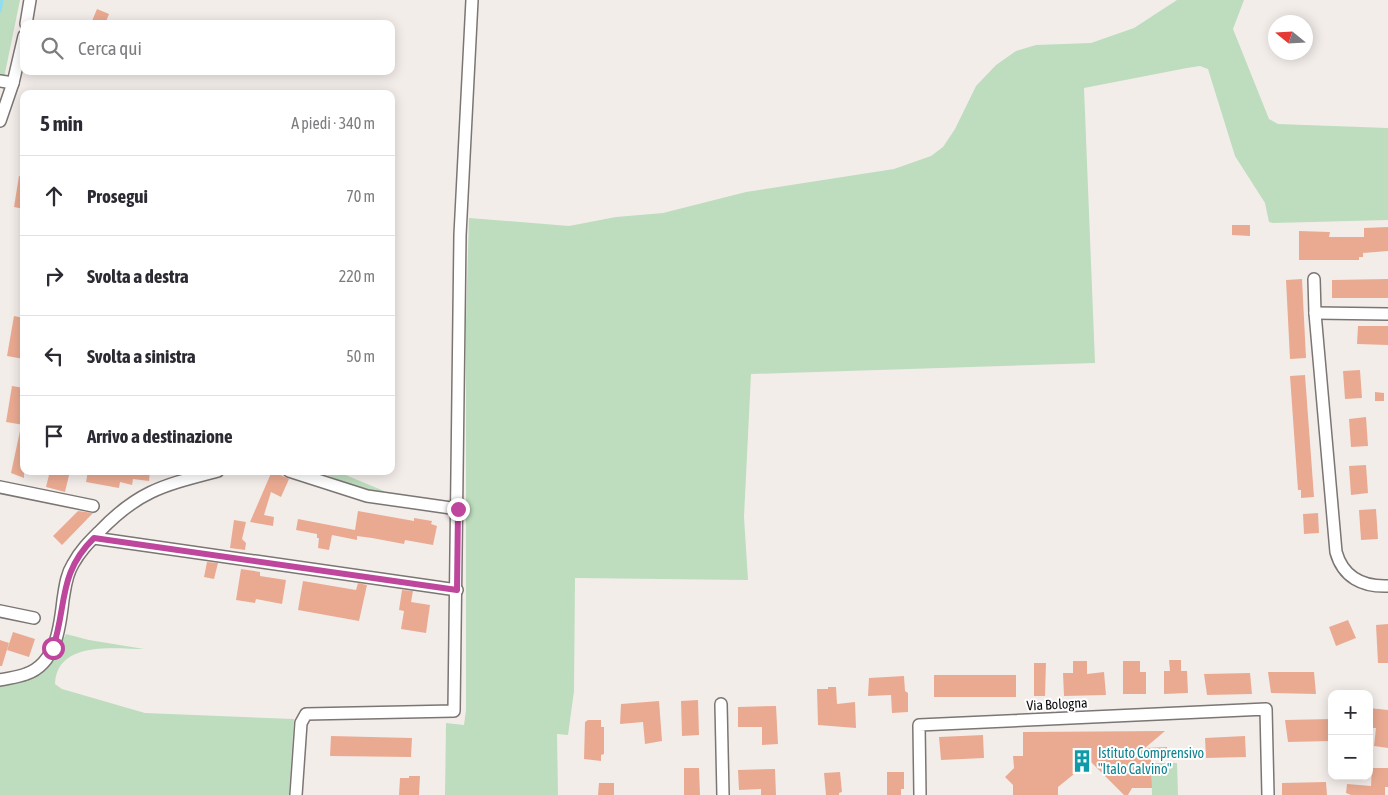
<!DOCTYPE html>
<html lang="it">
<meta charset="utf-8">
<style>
:root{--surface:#fff;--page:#f7f7f7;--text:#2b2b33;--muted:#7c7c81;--line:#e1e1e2}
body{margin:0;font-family:"Asap Condensed",sans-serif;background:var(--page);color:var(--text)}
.controls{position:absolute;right:15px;bottom:15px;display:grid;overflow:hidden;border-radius:10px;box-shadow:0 2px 12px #0003}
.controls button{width:45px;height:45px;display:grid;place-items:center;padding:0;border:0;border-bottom:1px solid var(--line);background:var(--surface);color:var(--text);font:25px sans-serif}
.compass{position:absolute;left:1268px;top:15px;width:45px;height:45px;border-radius:50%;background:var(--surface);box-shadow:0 2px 12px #0003;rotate:288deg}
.stop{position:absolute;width:15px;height:15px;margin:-11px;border:4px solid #be469c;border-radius:50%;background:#fff}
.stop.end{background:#be469c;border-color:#fff;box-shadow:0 1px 5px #0008}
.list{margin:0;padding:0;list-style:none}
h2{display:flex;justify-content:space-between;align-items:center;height:65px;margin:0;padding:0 20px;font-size:21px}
h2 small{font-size:16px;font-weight:400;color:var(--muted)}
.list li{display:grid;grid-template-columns:32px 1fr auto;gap:15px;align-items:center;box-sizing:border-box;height:80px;padding:0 20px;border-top:1px solid var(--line)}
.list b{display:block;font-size:19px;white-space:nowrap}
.list em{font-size:16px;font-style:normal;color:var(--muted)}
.icon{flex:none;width:28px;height:28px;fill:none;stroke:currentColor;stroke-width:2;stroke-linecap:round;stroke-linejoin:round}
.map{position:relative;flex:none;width:1388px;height:795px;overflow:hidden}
.search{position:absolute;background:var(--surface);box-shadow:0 2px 12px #0003;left:20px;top:20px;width:375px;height:55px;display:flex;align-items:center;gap:12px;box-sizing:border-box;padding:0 18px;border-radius:10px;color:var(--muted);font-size:19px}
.panel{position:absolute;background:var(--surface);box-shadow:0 2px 12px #0003;left:20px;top:90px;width:375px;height:385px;border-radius:10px}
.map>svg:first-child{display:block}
</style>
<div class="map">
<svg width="1388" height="795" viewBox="0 0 1388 795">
<rect width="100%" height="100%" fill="#f3edea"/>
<g fill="#bdddbe">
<path d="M0,0H20L4,78L0,77Z"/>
<path d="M1177,0H1244L1233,29L1269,119L1278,124L1388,128V220L1273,223L1269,222L1265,203L1235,156L1208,69L1200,66L1187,68L1084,88L1095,363L751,374L744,517L748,580L575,578L574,691L568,735L557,734L558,795H445L446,723L464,725L466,710V321L469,218L569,226L616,217L663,213L746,192L894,169L931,156L943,147L955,129L976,86L996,65L1016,51L1036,45L1091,43L1134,28Z"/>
<path d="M316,471H336L384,491L383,493L369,492Z"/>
<path d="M66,634L89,640L144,649C115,649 57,640 55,684L62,689L145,713L294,719L289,795H0V685C38,679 48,667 66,634Z"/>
<path d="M1151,763H1177L1178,795H1152Z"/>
</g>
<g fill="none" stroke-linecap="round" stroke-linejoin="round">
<path stroke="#8fddf5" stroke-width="3" d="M0,11L2,0"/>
</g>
<g fill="#eaaa91">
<path d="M97,9L109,14L105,24L92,21Z"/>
<path d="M19,176H24V209L14,207Z"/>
<path d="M1232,225H1250V236L1232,235Z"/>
<path d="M1388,227V251L1363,253V257H1359V260H1299V231L1330,232L1329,237H1364V228Z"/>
<path d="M1302,279L1306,358L1290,359L1286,280Z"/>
<path d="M1388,279V298H1332V280Z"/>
<path d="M14,316L24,318V359L7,356Z"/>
<path d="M1358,326H1388V345L1357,344Z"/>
<path d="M1360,370L1362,398L1345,399L1343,371Z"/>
<path d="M1305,375L1314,497L1301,498V490H1298L1290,376Z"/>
<path d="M12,386L24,388V425L6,422Z"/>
<path d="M1375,392L1384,393V401H1375Z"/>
<path d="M1366,417L1368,446L1351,447L1349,419Z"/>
<path d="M20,431H24V478L11,473Z"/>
<path d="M1366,465L1368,493L1351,495L1349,466Z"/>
<path d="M50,471H70L65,492L46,487Z"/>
<path d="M88,471H150L149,481L133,479L132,485L120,482L119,488L86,482Z"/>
<path d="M272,471L289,479L281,497L271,492L264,515L274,517L273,526L250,522Z"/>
<path d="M1376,509L1378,539L1361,540L1359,510Z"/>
<path d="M78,511L93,513L62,545L53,536Z"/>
<path d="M358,511L414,521V518L432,521L431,524L437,526L433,545L405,540L404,544L372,538L357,536V540L332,535L329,550L318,548L319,538H317V534L296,530L298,519L355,530Z"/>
<path d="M1318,513L1319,533L1304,534L1303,514Z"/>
<path d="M234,520L246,522L242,539L246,543L245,550L230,548Z"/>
<path d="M207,562L218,563L214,579L204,577Z"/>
<path d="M241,569L260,572V576L286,580L282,604L256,599L255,603L236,600Z"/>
<path d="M303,581L356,590L358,583L367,585L359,621L298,610Z"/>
<path d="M402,590L413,591L411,602L430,605L426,633L401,629L404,611L399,610Z"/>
<path d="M1348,620L1356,638L1336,646L1329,627Z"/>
<path d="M1388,624V663H1378L1376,625Z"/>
<path d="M13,632L35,639L29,657L7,650Z"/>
<path d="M0,640L9,643L2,666H0Z"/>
<path d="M1169,660H1181V671H1187L1188,693L1164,694V671H1170Z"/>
<path d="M1073,661H1087V674L1104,672L1106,695L1064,696L1063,673H1073Z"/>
<path d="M1123,661H1140V672H1146V694H1123Z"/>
<path d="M1034,663H1046L1045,696H1034Z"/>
<path d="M1268,672H1314L1316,694L1271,693Z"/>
<path d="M1250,673L1252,694L1207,695L1204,674Z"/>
<rect x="934" y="675" width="82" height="22"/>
<path d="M904,676L905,691L908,693V712L892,713L891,695L868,696L869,678Z"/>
<path d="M828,687H836L837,704L855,702L856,728L818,725L817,689H828Z"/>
<path d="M698,700L699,735L682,736L681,701Z"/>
<path d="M659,701L662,741L645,744L643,722L620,724L621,704Z"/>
<path d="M776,706L778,744L762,745V727H738V707Z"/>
<path d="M1369,708L1388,710V748L1374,746L1376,728H1369Z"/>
<path d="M1331,719L1332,741L1288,742L1285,720Z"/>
<path d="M588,720H601V727H604V754L601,755V761L584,759L585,722Z"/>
<path d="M1165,731L1145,748L1167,747V757L1151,758L1152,788H1132L1128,795H1124L1090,761L1058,787V795H1013V785L1005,777L1014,768L1013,756H1023V732Z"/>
<path d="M983,735L984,758L941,760L939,737Z"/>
<path d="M331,736L412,738L411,757L330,756Z"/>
<path d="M1245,736L1246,757L1206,758L1205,738Z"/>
<path d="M684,768H699L700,795H684Z"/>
<path d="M1372,768H1388V787H1385V795H1351L1346,793L1347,784L1371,786Z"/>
<path d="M775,769L776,795H761V789L739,790L738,770Z"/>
<path d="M840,772L842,792L839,793V795H826L824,773Z"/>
<path d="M887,772H904V789H901V795H887Z"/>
<path d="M409,776H420L419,795H399L400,778H409Z"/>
<path d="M1326,782L1327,795H1282V783Z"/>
<path d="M599,783H614V795H598Z"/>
</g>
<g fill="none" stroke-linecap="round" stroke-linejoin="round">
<defs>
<g id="minor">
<path d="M26,24L30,0"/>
<path d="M0,81L13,83"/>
<path d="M0,121L13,83L24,36"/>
<path d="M1314,279L1315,313L1336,552C1343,577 1362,587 1388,586"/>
<path d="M1315,313L1388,314"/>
<path d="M289,471L367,496L458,509"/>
<path d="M0,487L93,506"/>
<path d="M94,538L457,590"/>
<path d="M0,611L34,618"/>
<path d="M0,680C9,678 18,677 26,674C56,664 60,627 63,600C65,588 66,575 73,564C80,551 89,542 99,532C139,490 165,485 218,471"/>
<path d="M721,704L723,795"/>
<path d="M296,795L301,723L306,714L454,711L460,235L472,0"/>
<path d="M920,795L919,725L1266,709L1268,795"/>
</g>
</defs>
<use href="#minor" stroke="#7b7573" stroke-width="14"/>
<use href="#minor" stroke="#fff" stroke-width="11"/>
</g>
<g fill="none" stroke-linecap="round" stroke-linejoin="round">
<path stroke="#be469c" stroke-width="6" d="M53,648C67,605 58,573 94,538L457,590L458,509"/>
</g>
<defs>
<symbol id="building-bare" viewBox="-9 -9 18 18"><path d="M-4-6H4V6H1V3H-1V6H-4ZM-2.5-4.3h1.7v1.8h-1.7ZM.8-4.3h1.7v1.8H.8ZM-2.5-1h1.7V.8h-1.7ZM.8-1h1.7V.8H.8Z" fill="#0f9aa8" stroke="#fff" stroke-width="2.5" paint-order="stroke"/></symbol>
</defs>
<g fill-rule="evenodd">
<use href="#building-bare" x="1066" y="745" width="32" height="32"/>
</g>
<g text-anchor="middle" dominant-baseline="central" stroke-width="4" stroke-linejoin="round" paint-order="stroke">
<g font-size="14" fill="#0f0d0c" stroke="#fff">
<text transform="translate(1057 704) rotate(-3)">Via Bologna</text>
</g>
<g font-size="14" fill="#0d838f" stroke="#fff" text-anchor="start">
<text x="1098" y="753">Istituto Comprensivo<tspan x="1098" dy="16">"Italo Calvino"</tspan></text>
</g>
</g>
</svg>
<div class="controls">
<button>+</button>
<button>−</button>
</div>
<svg class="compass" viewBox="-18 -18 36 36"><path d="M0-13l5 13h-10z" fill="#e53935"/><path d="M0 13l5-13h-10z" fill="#7c7c81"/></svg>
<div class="stop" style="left:53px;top:648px"></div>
<div class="stop end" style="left:458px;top:509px"></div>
<div class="search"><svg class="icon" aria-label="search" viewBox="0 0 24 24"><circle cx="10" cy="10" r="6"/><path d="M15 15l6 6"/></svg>Cerca qui</div>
<section class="panel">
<h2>5 min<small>A piedi · 340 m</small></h2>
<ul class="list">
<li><svg class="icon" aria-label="ahead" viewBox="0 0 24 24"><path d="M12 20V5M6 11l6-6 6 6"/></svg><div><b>Prosegui</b></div><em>70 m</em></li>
<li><svg class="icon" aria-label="right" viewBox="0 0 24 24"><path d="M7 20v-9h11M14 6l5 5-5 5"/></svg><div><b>Svolta a destra</b></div><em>220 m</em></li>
<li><svg class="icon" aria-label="left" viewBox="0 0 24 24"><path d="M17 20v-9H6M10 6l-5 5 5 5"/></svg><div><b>Svolta a sinistra</b></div><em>50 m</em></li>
<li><svg class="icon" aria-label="arrive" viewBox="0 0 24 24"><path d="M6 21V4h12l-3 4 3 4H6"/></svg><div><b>Arrivo a destinazione</b></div></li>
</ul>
</section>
</div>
